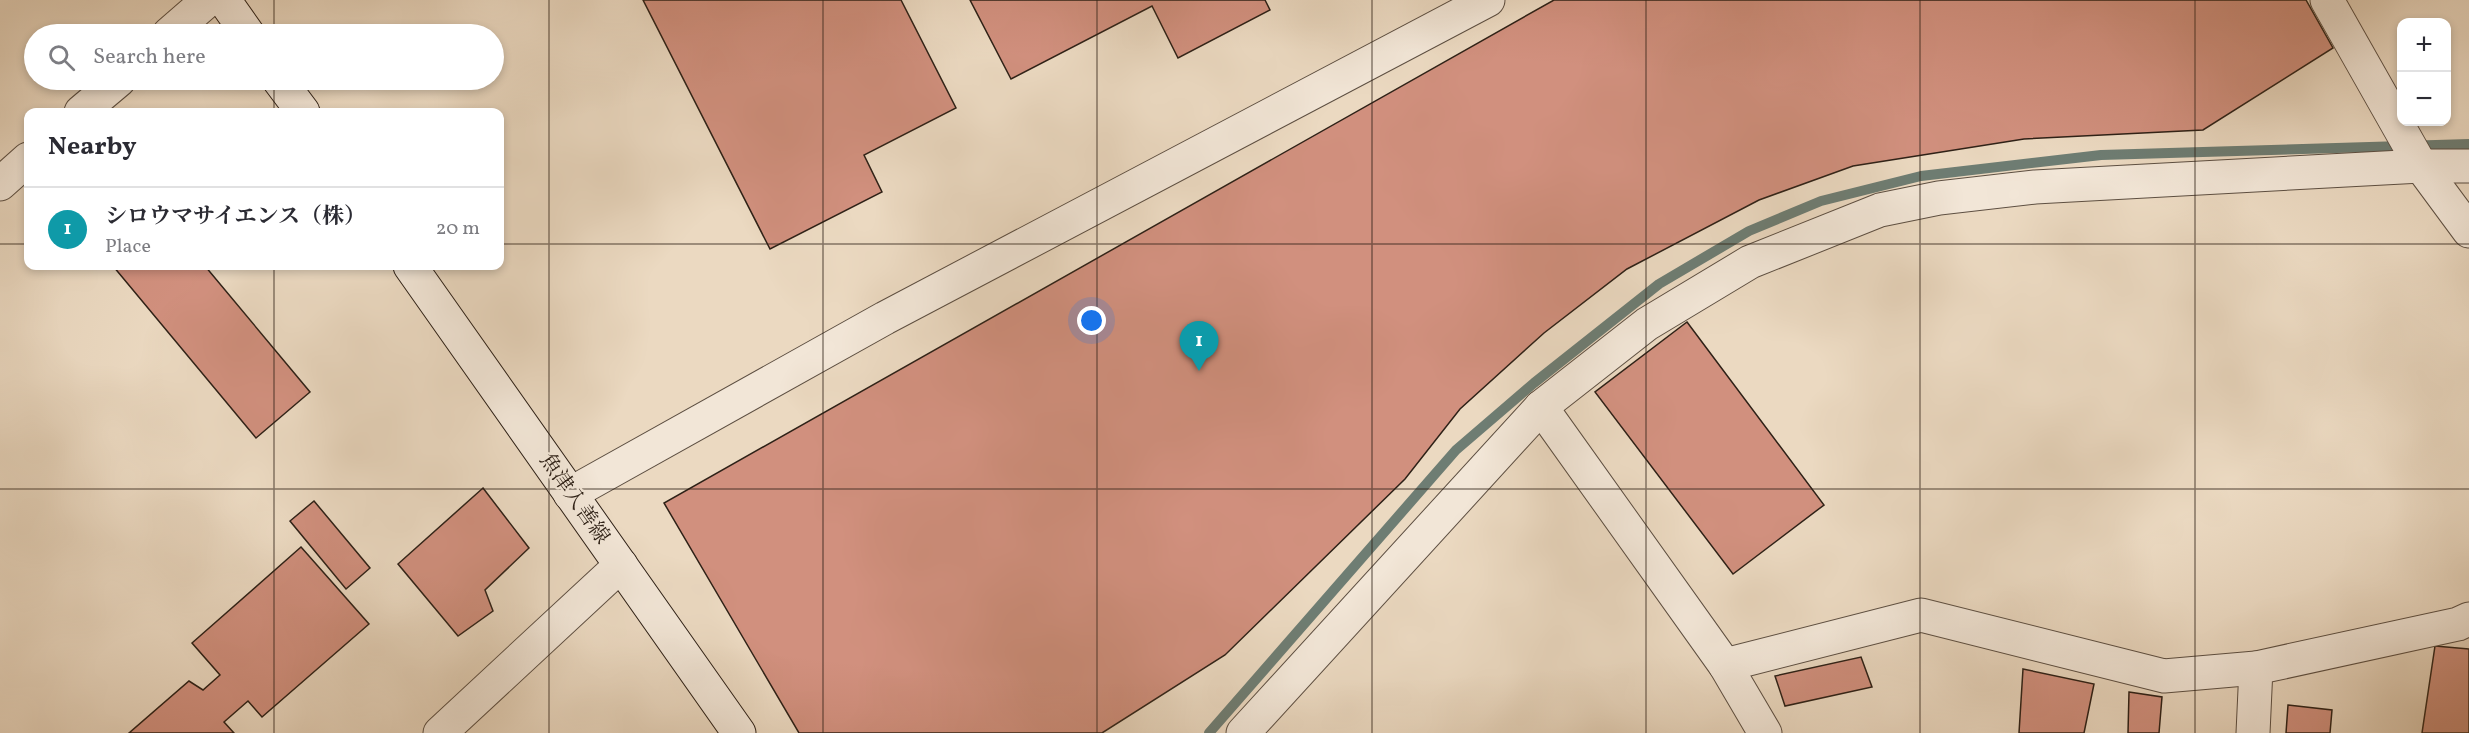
<!DOCTYPE html>
<meta charset="utf-8">
<style>
:root{--surface:#fff;--page:#f2f2f3;--text:#2b2b33;--muted:#7c7c81;--line:#e1e1e2;--accent:#ea580c}
body{margin:0;font-family:Vollkorn,"Noto Serif JP",serif;background:var(--page);color:var(--text)}
.controls{position:absolute;right:18px;top:18px;display:grid;overflow:hidden;border-radius:12px;box-shadow:0 3px 9px #0003}
.controls button{width:54px;height:54px;display:grid;place-items:center;padding:0;border:0;border-bottom:2px solid var(--line);background:var(--surface);color:var(--text);font:30px sans-serif}
.you{position:absolute;left:1092px;top:321px;width:21px;height:21px;margin:-15px;border:4px solid #fff;border-radius:50%;background:#1a73e8;box-shadow:0 0 0 9px #1a73e833}
.badge{display:grid;place-items:center;width:39px;height:39px;border-radius:50%;background:var(--accent);color:#fff;font-size:20px;font-weight:700}
.pin{position:absolute;translate:-50% -50px;filter:drop-shadow(0 2px 3px #0008)}
.pin::after{content:'';position:absolute;top:32px;width:21px;height:18px;background:inherit;clip-path:polygon(0 0,100% 0,50% 100%)}
.list{margin:0;padding:0;list-style:none}
h2{display:flex;justify-content:space-between;align-items:center;height:78px;margin:0;padding:0 24px;font-size:26px}
h2 small{font-size:20px;font-weight:400;color:var(--muted)}
.list li{display:grid;grid-template-columns:39px 1fr auto;gap:18px;align-items:center;box-sizing:border-box;height:84px;padding:0 24px;border-top:2px solid var(--line)}
.list b{display:block;font-size:22px;white-space:nowrap}
.list p{margin:0;font-size:20px;white-space:nowrap;color:var(--muted)}
.list em{font-size:20px;font-style:normal;color:var(--muted)}
.icon{flex:none;width:33px;height:33px;fill:none;stroke:currentColor;stroke-width:2;stroke-linecap:round;stroke-linejoin:round}
.map{position:relative;flex:none;width:2469px;height:733px;overflow:hidden}
.search{position:absolute;background:var(--surface);box-shadow:0 3px 9px #0003;left:24px;top:24px;width:480px;height:66px;display:flex;align-items:center;gap:15px;box-sizing:border-box;padding:0 21px;border-radius:33px;color:var(--muted);font-size:22px}
.panel{position:absolute;background:var(--surface);box-shadow:0 3px 9px #0003;left:24px;top:108px;width:480px;height:162px;border-radius:12px}
.map>svg:first-child{display:block}
</style>
<div class="map">
<svg width="2469" height="733" viewBox="0 0 2469 733">
<rect width="100%" height="100%" fill="#ebd9c1"/>
<filter id="stains"><feTurbulence type="fractalNoise" baseFrequency=".00333" numOctaves="4"/><feColorMatrix values="0 0 0 0 .2 0 0 0 0 .09 0 0 0 0 .02 0 0 0 .5 -.17"/></filter>
<radialGradient id="worn" r=".72"><stop offset=".6" stop-color="#630" stop-opacity="0"/><stop offset="1" stop-color="#630" stop-opacity=".3"/></radialGradient>
<g fill="none" stroke-linecap="round" stroke-linejoin="round">
<path stroke="#6e7d73" stroke-width="10" d="M1209,733L1456,450L1534,383L1659,284L1749,231L1821,201L1921,176L2101,155L2469,144"/>
</g>
<g fill="#d1907e" stroke="#2e2117" stroke-width="1.5">
<path d="M643,0H901L956,108L864,155L882,192L770,249Z"/>
<path d="M970,0H1265L1270,10L1178,58L1152,6L1011,79Z"/>
<path d="M1554,0H2306L2333,48L2203,130L2024,139L1853,166L1759,200L1627,269L1544,333L1460,409L1405,479L1225,655L1102,733H799L664,503Z"/>
<path d="M113,266H205L310,392L256,438Z"/>
<path d="M1687,322L1824,505L1733,574L1595,392Z"/>
<path d="M483,488L529,548L485,590L493,611L458,636L398,564Z"/>
<path d="M314,501L370,568L346,589L290,521Z"/>
<path d="M301,547L369,624L262,717L248,701L224,722L234,733H129L189,681L203,690L220,675L192,643Z"/>
<path d="M2435,646L2469,649V733H2422Z"/>
<path d="M1861,657L1872,687L1785,706L1775,676Z"/>
<path d="M2023,669L2094,684L2084,733H2019Z"/>
<path d="M2129,692L2162,697L2159,733H2128Z"/>
<path d="M2288,705L2332,710L2330,733H2286Z"/>
</g>
<g fill="none" stroke-linecap="round" stroke-linejoin="round">
<defs>
<g id="minor">
<path d="M2327,0L2421,166L2469,231"/>
<path d="M169,34L208,0"/>
<path d="M81,112L119,80"/>
<path d="M0,184L28,159"/>
<path d="M1541,407L1725,665L1765,733"/>
<path d="M570,494L885,318L1488,0"/>
<path d="M1725,665L1921,615L2164,676L2256,668"/>
<path d="M440,733L621,565"/>
<path d="M1243,733L1541,407L1647,324L1750,262L1880,210L1939,198L2035,187L2421,166H2469"/>
<path d="M2253,733L2256,668L2458,624L2469,619"/>
</g>
<g id="secondary">
<path d="M224,0L248,34"/>
<path d="M279,80L303,112"/>
<path d="M410,266L739,733"/>
</g>
</defs>
<use href="#minor" stroke="#5d4f42" stroke-width="35"/>
<use href="#secondary" stroke="#2e2117" stroke-width="35"/>
<use href="#minor" stroke="#f2e6d7" stroke-width="33"/>
<use href="#secondary" stroke="#f2e6d7" stroke-width="33"/>
</g>
<path fill="none" stroke="#2e2117" stroke-width="1.5" stroke-opacity="0.55" d="M274,0V34M549,0V733M823,0V733M1097,0V733M1372,0V733M1646,0V733M1920,0V733M2195,0V733M274,80V112M0,244H28M500,244H2469M274,266V733M0,489H2469"/>
<g text-anchor="middle" dominant-baseline="central" stroke-width="4.5" stroke-linejoin="round" paint-order="stroke">
<g font-size="21" fill="#2e2117" stroke="#f2e6d7">
<text transform="translate(574 499) rotate(55)">魚津入善線</text>
</g>
</g>
<rect width="100%" height="100%" filter="url(#stains)"/>
<rect width="100%" height="100%" fill="url(#worn)"/>
</svg>
<div class="controls">
<button>+</button>
<button>−</button>
</div>
<div class="you"></div>
<div class="pin badge" style="left:1199px;top:371px;background:#0f9aa8">1</div>
<div class="search"><svg class="icon" aria-label="search" viewBox="0 0 24 24"><circle cx="10" cy="10" r="6"/><path d="M15 15l6 6"/></svg>Search here</div>
<section class="panel">
<h2>Nearby<small></small></h2>
<ul class="list">
<li><span class="badge" style="background:#0f9aa8">1</span><div><b>シロウマサイエンス（株）</b><p>Place</p></div><em>20 m</em></li>
</ul>
</section>
</div>
